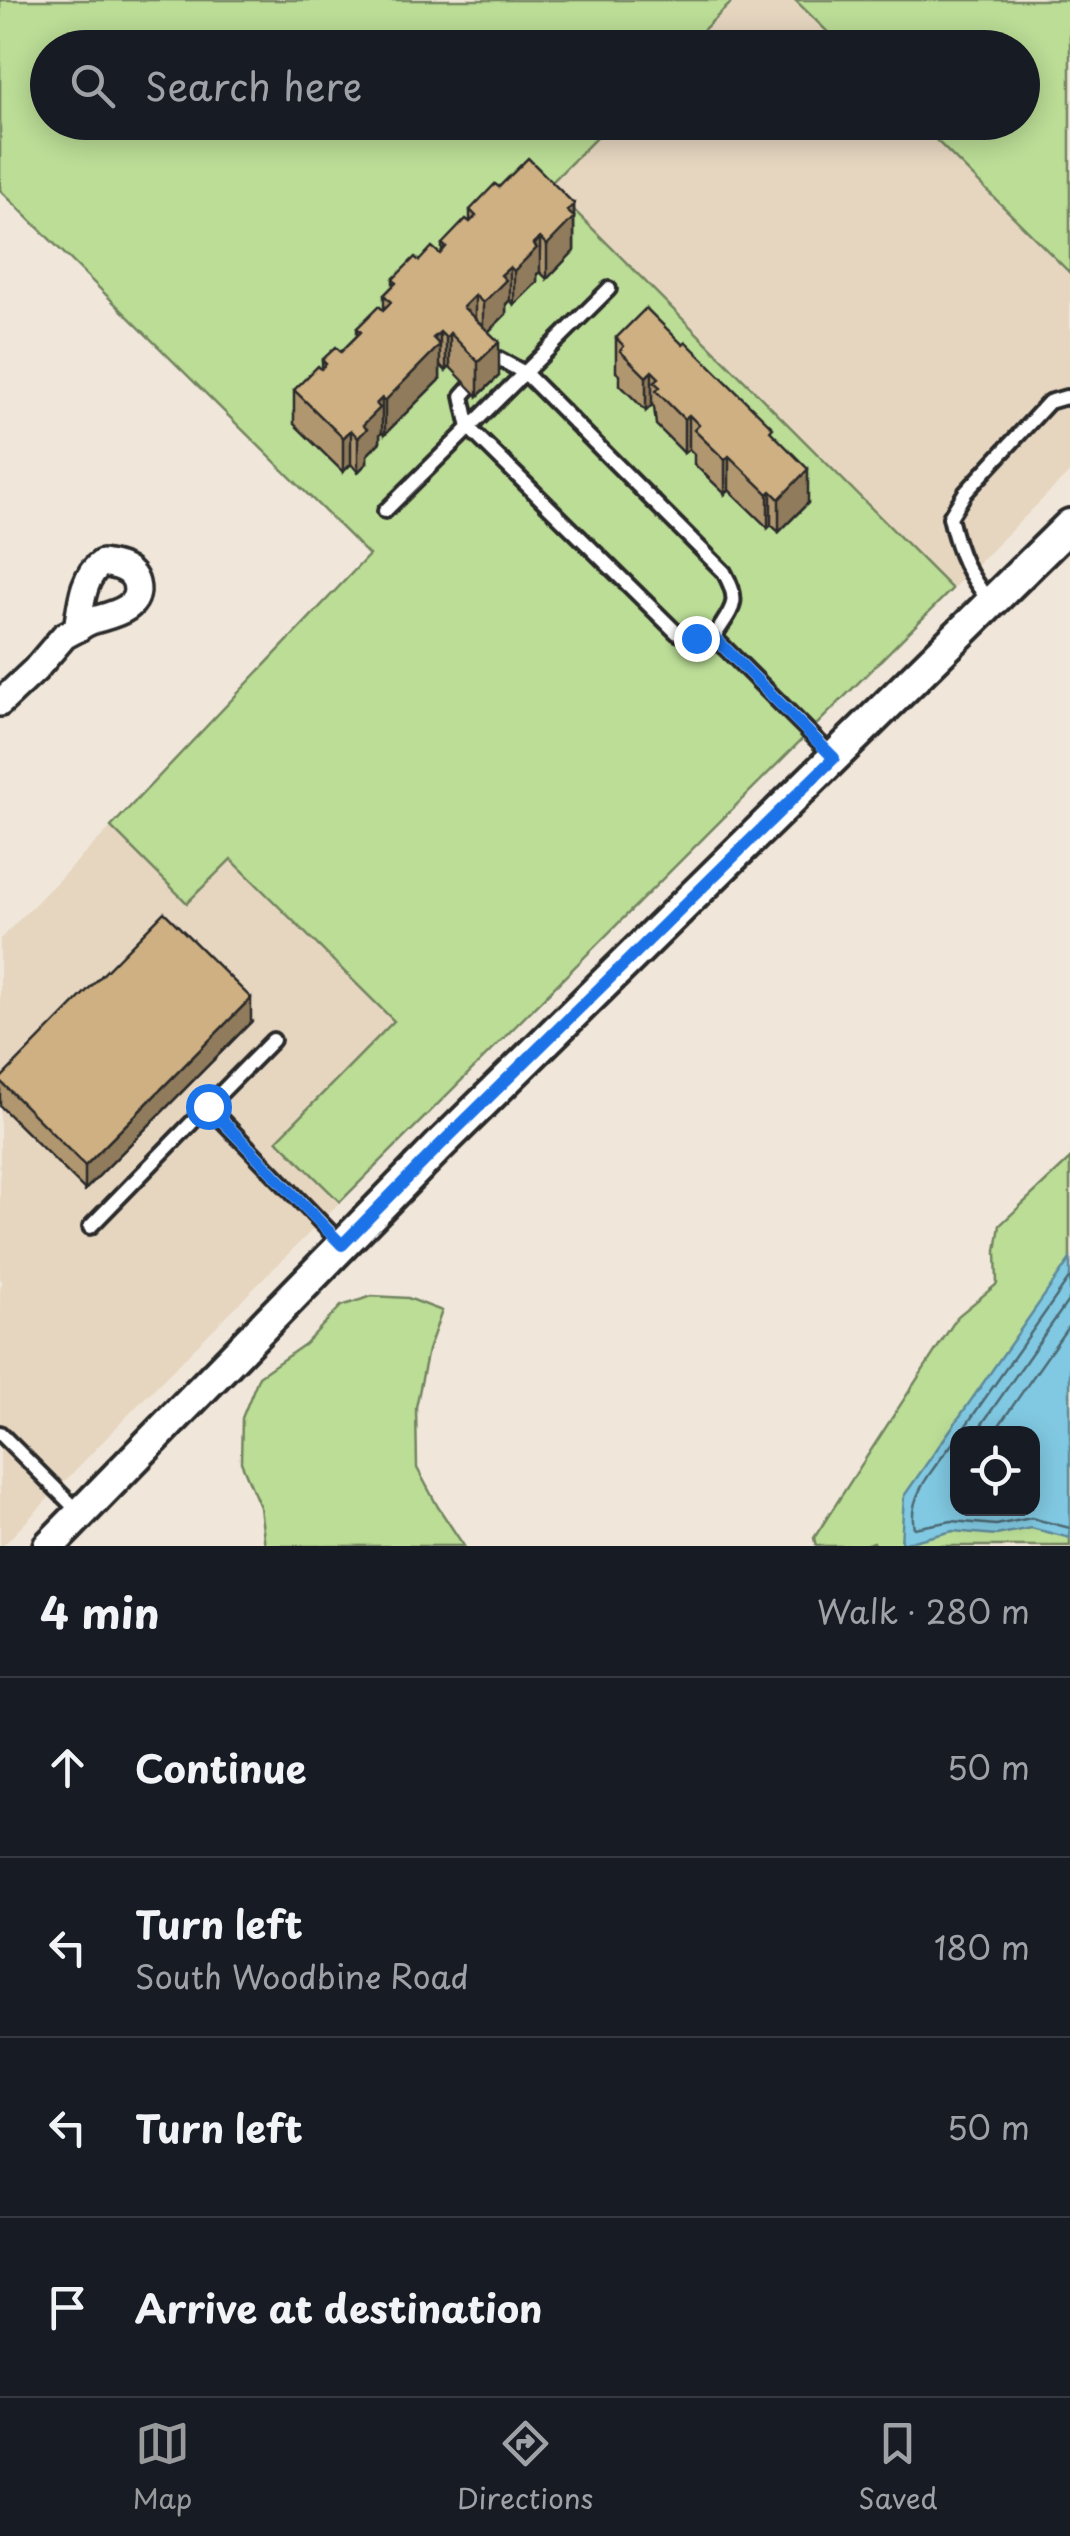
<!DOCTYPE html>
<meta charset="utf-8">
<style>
:root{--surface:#171b24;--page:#20242c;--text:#f1f3f6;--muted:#9ea1a6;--line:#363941;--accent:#98999b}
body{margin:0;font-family:"Playpen Sans",sans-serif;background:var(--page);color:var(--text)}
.controls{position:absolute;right:30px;bottom:30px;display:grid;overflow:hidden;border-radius:20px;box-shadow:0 5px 25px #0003}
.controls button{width:90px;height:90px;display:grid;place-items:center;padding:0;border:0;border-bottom:2px solid var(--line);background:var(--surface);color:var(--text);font:50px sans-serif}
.stop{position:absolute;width:30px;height:30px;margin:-22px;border:8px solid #1a73e8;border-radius:50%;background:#fff}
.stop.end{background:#1a73e8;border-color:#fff;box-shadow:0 2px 10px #0008}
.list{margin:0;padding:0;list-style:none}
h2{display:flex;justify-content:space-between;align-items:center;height:130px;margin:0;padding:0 40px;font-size:42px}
h2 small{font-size:32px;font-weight:400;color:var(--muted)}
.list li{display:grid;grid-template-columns:65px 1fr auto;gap:30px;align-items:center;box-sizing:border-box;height:180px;padding:0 40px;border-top:2px solid var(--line)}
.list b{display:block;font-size:38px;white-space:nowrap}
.list p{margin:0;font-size:32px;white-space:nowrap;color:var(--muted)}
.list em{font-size:32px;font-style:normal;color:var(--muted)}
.icon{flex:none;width:55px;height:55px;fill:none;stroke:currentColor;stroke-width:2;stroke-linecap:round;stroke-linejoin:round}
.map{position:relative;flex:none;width:1070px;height:1546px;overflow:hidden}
.search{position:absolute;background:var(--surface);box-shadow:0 5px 25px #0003;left:30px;right:30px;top:30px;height:110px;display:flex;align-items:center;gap:25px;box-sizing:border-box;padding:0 35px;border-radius:55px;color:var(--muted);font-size:38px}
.sheet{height:850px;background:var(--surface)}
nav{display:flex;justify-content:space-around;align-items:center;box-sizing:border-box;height:140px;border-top:2px solid var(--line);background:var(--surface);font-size:28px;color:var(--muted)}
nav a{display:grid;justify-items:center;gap:5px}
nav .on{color:var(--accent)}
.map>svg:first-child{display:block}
</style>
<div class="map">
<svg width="1070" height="1546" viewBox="0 0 1070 1546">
<rect width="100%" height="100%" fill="#f0e7da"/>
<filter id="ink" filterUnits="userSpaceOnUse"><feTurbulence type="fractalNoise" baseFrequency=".01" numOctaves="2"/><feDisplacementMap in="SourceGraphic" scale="20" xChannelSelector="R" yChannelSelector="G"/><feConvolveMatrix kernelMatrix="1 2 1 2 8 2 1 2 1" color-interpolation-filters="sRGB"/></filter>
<g filter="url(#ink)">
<g fill="#e6d6c0">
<path d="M734,0H795L843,47L686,48Z"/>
<path d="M611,123H919L1070,273V472L952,589L548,185Z"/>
<path d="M111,827L187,902L231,859L395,1022L278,1139L340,1202L132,1411L3,1546H0V1285L3,1282L0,1279V939Z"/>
</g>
<g fill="#bbdd96" stroke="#738460" stroke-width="2.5" fill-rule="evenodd">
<path d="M0,0H734L686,47L48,48V122L611,123L549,185L952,589L340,1202L277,1140L394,1021L231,859L187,903L111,827L369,555L0,190Z"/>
<path d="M795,0H1070V273L919,123L1022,122V48L843,47Z"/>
<path d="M1070,1159V1546H876L874,1542L861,1546H816L814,1538L958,1316L997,1284L996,1251L1000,1225ZM958,1434H1032V1508H958Z"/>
<path d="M372,1296L408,1298L442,1311L428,1350L416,1407L417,1468L438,1507L464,1546H265L260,1507L241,1462L242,1418L259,1376L305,1344L341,1306Z"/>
</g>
<path fill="#81c9e2" stroke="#5f8a99" stroke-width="2.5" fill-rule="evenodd" d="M1070,1259V1538L1031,1528L996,1535L953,1531L901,1544L904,1496ZM958,1434H1032V1508H958Z"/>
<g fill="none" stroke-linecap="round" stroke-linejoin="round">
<g stroke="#4d6a74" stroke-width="2.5">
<path d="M960,1434L1070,1277"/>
<path d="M975,1434L1070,1298"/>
<path d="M993,1434L1070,1324"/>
<path d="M958,1436C939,1463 906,1494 914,1528L952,1521L996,1525L1031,1518L1070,1528"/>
</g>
<defs>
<g id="service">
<path d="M609,289L469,428L677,633L696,638L714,637L833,756"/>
<path d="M490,368L499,359L525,373L724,572C742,604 732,608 714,637"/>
<path d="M385,511L469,428L462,396L470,387"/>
<path d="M991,604C967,572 959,557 950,517L965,493L1049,402L1066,397L1070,399"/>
<path d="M208,1106L273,1040"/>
<path d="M90,1227L208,1106L341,1243"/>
<path d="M0,1433L79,1512"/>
</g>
<g id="minor">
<path d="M102,563C115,565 132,568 136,583C143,611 108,615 91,621C86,623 81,626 77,629C81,606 82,576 102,563Z"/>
<path d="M0,703L35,670L64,636L77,629"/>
</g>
<path id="tertiary" d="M49,1546L439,1146L1070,525"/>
</defs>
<use href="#service" stroke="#2b2b2b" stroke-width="20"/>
<use href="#minor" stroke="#2b2b2b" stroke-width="32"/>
<use href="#tertiary" stroke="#2b2b2b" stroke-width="38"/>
<use href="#service" stroke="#fff" stroke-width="12"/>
<use href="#minor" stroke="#fff" stroke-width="25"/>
<use href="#tertiary" stroke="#fff" stroke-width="30"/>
</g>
<g fill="#b19770" stroke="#2b2b2b" stroke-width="2.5">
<path d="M499,187L574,204V251L547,279L540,272L537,274V282L514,305L510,300L506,304V314L488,332L499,376L478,396L450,367L446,371L440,365V379L385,434L382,432L380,434V442L367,455V463L358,472L351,464L343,472L294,424V390L322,368V360L341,352L357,336V328L384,309V295L393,286V279L419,261L440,254L442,252V244L470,222V210Z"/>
<path d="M616,338L773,435L808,503L779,532L771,525L768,528L729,490L725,494L694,464V454L689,449L684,453L656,425L654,407L652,405L646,411L620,385V375L616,372Z"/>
<path d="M251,1022L85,1190L0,1106V1079Z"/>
</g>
<g fill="#907b5b" stroke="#2b2b2b" stroke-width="2.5">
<path d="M574,204V251L547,279V245L567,211Z"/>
<path d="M540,238V272L537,274V282L514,305V271Z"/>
<path d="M510,267V300L506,304V314L483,337V303L501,275Z"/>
<path d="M475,295V329L463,307Z"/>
<path d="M440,332V379L385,434V401Z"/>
<path d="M450,333V367L446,371V338Z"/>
<path d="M499,342V376L478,396V362Z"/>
<path d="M652,371V405L646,411V377Z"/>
<path d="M382,398V432L380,434V442L367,455V463L358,472V438L363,425L376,404Z"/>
<path d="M689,415V449L684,453V419Z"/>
<path d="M351,430V464L343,472V438Z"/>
<path d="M729,456V490L725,494V460Z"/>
<path d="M808,469V503L779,532V499Z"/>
<path d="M771,491V525L768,528V494Z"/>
<path d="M251,998V1022L85,1190V1166Z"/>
</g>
<g fill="#ceb082" stroke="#2b2b2b" stroke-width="2.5">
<path d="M528,158L574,204L567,211L574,217L547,245L540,238L533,244L537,248L514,271L510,267L501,275L506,280L483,303L475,295L463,307L499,342L478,362L450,333L446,338L440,332L433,338L440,345L385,401L382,398L376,404L380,408L363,425L367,429L358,438L351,430L343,438L294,390L318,366L321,369L326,364L322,360L336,347L341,352L361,332L357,328L379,306L383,310L391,302L384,295L396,283L393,279L415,257L419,261L432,247L440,254L446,247L442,244L466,219L470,222L476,216L470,210L495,184L499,187Z"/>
<path d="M646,308L683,345L686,342L773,428L770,431L808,469L779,499L771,491L768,494L729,456L725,460L694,430L699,425L689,415L684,419L656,391L660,387L654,382L659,378L652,371L646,377L620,351L624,346L616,338Z"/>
<path d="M164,912L251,998L85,1166L0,1081V1079Z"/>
</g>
</g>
<g fill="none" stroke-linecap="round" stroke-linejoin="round" filter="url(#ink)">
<path stroke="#1a73e8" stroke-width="12" d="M208,1106L342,1245L439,1146L834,758L714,637L696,638"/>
</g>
</svg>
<div class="controls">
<button><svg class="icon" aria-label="locate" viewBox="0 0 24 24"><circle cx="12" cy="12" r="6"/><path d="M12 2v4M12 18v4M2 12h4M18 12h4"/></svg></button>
</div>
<div class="stop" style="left:208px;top:1106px"></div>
<div class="stop end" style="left:696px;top:638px"></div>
<div class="search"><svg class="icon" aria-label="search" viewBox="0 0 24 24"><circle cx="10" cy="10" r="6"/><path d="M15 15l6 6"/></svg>Search here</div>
</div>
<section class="sheet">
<h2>4 min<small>Walk · 280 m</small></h2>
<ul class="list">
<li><svg class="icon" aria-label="ahead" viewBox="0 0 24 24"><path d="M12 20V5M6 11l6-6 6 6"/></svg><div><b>Continue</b></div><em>50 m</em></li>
<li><svg class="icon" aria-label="left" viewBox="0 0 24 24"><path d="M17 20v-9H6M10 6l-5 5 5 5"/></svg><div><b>Turn left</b><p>South Woodbine Road</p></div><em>180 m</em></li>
<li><svg class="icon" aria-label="left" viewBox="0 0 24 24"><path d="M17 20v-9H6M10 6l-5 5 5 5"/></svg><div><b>Turn left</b></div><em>50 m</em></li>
<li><svg class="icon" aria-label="arrive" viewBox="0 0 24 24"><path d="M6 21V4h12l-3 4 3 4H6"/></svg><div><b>Arrive at destination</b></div></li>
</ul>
</section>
<nav>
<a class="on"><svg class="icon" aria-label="map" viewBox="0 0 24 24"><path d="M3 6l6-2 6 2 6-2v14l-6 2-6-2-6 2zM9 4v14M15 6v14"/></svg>Map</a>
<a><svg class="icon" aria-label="directions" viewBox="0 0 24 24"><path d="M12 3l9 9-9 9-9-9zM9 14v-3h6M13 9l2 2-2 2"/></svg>Directions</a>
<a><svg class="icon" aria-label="saved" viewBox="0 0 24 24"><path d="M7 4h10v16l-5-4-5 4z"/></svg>Saved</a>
</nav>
